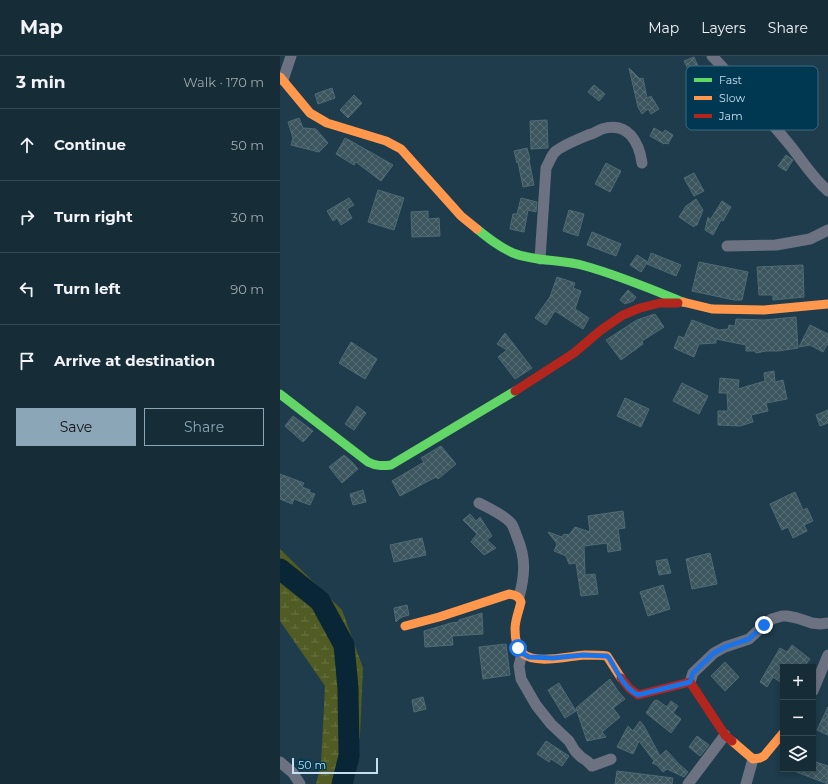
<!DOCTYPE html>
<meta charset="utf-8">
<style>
:root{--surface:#162d38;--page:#1f3540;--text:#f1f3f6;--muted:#9ea8ae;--line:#354953;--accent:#8ba6b6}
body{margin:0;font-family:Montserrat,sans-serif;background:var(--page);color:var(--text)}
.controls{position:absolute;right:12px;bottom:12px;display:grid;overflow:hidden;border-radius:0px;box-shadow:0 2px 6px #0003}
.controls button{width:36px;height:36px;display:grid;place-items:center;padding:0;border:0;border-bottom:1px solid var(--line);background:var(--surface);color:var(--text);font:20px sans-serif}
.scale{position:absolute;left:12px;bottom:10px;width:86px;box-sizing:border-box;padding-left:4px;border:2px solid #c6dff0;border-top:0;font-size:11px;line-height:14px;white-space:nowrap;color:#c6dff0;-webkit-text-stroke:3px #003852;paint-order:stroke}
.stop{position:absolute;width:12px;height:12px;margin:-9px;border:3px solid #1a73e8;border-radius:50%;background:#fff}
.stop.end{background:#1a73e8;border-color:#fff;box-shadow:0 1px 4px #0008}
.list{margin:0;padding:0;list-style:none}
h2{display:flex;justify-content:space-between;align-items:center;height:52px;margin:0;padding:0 16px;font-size:17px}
h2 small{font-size:13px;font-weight:400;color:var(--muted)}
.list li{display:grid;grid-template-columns:26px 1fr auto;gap:12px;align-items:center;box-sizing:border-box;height:72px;padding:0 16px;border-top:1px solid var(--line)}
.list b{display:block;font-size:15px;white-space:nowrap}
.list em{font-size:13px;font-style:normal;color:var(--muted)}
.actions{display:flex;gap:8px;padding:12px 16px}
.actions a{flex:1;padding:9px 0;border:1px solid var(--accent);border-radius:0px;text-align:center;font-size:14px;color:var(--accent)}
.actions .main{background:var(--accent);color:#111}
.icon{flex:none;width:22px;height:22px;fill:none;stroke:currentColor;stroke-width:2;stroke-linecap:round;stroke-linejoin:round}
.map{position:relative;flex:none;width:548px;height:728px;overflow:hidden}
header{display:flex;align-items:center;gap:24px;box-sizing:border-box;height:56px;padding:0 20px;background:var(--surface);border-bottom:1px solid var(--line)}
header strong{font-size:19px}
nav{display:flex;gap:22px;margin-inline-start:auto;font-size:14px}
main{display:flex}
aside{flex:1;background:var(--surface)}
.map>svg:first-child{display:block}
</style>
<header>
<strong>Map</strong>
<nav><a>Map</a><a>Layers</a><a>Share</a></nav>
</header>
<main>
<aside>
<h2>3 min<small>Walk · 170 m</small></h2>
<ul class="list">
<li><svg class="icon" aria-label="ahead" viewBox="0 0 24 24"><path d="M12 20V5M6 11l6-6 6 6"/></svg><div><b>Continue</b></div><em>50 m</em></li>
<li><svg class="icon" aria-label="right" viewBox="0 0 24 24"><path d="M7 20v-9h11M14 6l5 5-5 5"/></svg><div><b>Turn right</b></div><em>30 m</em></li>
<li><svg class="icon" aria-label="left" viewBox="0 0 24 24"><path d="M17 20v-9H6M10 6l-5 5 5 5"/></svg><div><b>Turn left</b></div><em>90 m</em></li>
<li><svg class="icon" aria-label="arrive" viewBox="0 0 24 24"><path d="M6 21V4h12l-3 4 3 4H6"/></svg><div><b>Arrive at destination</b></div></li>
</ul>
<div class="actions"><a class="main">Save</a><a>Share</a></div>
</aside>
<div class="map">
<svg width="548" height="728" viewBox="0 0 548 728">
<defs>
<pattern id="wetland-marsh" width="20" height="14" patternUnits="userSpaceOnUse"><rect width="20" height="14" fill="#505c23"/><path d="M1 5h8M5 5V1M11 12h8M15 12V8" fill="none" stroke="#687343"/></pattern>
<pattern id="building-cross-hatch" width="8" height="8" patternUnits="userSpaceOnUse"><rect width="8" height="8" fill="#3c565f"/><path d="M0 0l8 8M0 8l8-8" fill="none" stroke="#576e76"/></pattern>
</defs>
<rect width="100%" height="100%" fill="#1e3c4b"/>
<path fill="url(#wetland-marsh)" d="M0,493L62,554L83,612L80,679L70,728H36L41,708L45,630L0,565Z"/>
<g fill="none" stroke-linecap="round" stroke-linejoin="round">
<path stroke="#082636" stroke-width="21" d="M0,513L40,545L64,589L68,632L69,700L62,728"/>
</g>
<g fill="url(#building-cross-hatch)" stroke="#516a74">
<path d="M414,1L418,10L409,15L404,5Z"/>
<path d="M349,12L360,23L363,22L367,42L371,40L379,53L371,58L368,53L362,58L358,51Z"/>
<path d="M314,29L325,38L319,45L308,36Z"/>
<path d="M52,32L55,42L38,48L35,38Z"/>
<path d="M74,39L82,47L68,62L60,54Z"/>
<path d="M19,62L23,72L36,73L48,87L39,96L11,89L13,82L8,66Z"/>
<path d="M267,64L268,92L251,93L250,65Z"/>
<path d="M374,72L383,77L385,74L393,79L388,88L385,87L384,88L370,80Z"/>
<path d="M65,82L69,84L113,109L101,125L76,106L74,109L56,98Z"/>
<path d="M247,92L250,103L249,104L254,129L243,131L238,106L237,107L234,95Z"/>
<path d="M506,99L513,104L506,115L498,110Z"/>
<path d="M326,107L341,115L330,136L315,128Z"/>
<path d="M414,117L424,135L414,140L404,122Z"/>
<path d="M98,134L124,142L114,174L88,166Z"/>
<path d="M69,142L74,149L67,153L72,162L61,169L57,162L53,165L47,155Z"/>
<path d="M241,142L257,146L256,156L248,154L244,176L230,173L233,158H237Z"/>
<path d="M416,143L423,154L417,169H415L414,171L399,161L406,150Z"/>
<path d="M442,145L451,151L443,165L441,164L433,179L425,174L428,161L430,164Z"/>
<path d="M289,154L304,158L298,180L283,175Z"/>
<path d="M148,155V163L159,162L160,180L132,181L131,156Z"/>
<path d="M312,176L341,188L336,200L307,189Z"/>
<path d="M371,197L401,209L396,220L367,208V207L361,216L350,209L357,199L368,206Z"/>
<path d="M419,206L468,216L462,244H454L412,235Z"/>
<path d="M523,209L524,241L493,244V239H479L477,211Z"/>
<path d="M277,221L295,227L293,232L301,235L295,253L309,262L303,273L275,255L266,269L255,262L270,241Z"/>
<path d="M348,234L356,241L353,245L345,248L340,244Z"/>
<path d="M375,258L384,271L362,285L363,288L341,304L326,284L357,264Z"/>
<path d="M516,261L518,292L498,295H486L476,297L475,295H466V289L436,283V287L419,288L414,301L394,292L399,280L404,282L412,264L439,274L448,273L449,269L455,270L456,263L484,264Z"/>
<path d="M530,269L548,278V287L543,296L530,289L519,291Z"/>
<path d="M225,277L252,312L235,323L218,301L227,294L217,288Z"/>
<path d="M71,286L97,303L85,323L59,307Z"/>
<path d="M494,315L495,326L503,324L507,343L486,347L488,355L471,359L473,366L460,370L438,369V355H448L447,337H439L440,322L459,324L458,333L485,325L484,317Z"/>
<path d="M402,327L428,340L419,358L393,345Z"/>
<path d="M345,342L369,353L361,371L337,360Z"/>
<path d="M77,350L86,357L74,374L65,368Z"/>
<path d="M548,354V367L540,370L536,359Z"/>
<path d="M13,360L33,375L23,386L5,370Z"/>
<path d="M161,390L176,408L158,423L156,421L120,440L112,425L144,406L141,402Z"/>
<path d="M64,399L72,406L78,413L62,427L49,411Z"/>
<path d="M0,418L24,427L22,431L30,434L29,436L35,438L30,449L14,443L12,448L0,443Z"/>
<path d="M83,434L86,446L73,449L70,438Z"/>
<path d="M515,436L523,454L527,452L533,465L524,469L527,475L513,482L508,471L502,474L490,448Z"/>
<path d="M343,455L345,472L338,473L341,494L328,496L327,487L304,490L305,519L315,518L318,538L301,540L296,507L289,508L286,500L274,495L277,488L268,476L282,481L284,478L289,479L295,471L310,476L308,460Z"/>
<path d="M190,458L196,465L200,461L212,480L207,484L216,492L204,499L191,486L197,478L183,464Z"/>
<path d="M142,482L146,499L114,506L110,489Z"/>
<path d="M430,497L437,528L412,533L406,503Z"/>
<path d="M387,503L391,517L379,519L376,505Z"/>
<path d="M383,529L390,553L368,560L360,536Z"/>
<path d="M127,549L129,559L122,561L119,563L116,566L114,552Z"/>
<path d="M202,557L203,578L172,580L173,589L145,591L144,575L171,567L179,566V564Z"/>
<path d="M226,588L230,619L203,623L199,591Z"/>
<path d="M512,589L530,603L524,611H503V628L493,621L487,631L480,626L500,592L507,596Z"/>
<path d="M445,606L459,621L445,635L431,620Z"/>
<path d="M330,623L338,635L345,643L333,652L340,661L322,676L326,681L307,685L296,652Z"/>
<path d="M279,627L296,655L285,662L268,634Z"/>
<path d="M143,641L146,653L134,656L132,644Z"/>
<path d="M377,644L387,651L391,645L398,650L393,657L401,663L391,677L366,657L374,645Z"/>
<path d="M548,651V679L537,674Z"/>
<path d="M360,665L364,670L380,700L386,694L399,708L408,716L404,721L387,713L383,716L377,709L372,707L374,705L359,685L353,698L337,691L348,670L353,675Z"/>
<path d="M417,680L429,689L420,700L409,691Z"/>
<path d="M266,685L289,700L282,710L271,703L269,706L257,698Z"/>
<path d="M533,705L548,710V728L511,714L512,713H533Z"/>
<path d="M337,715L393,722L392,728H335Z"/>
</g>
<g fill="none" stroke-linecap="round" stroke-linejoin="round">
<g stroke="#6d7282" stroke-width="11">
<path d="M432,0C459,28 484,58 509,88C522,104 532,121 548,135"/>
<path d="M3,24L11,0"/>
<path d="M447,190L496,189L530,183L548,174"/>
<path d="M260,203L266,112C269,107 271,100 275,96C281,90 299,83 308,79C313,78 317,75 322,73C348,65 359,86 362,107"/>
<path d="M199,447C209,452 224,459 231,467C234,471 235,476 237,481C246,502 245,519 239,541"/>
<path d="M242,597L239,610L241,623L256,649L271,668L289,685L295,695L301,701L307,705L312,710L331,703"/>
<path d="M410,626L413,617L434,597L445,591L469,583L484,569L492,563L502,560H507L517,562L532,567L540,568L548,567"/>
<path d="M533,635L548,599"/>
<path d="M0,706L13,717L20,728"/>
<path d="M408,728L445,679"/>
<path d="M466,728L473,703"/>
</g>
<g stroke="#63d668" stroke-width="9">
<path d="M197,173C208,182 219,191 233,197C255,206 282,203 305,210C338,219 371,233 403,246"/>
<path d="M0,338L88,406C96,410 102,410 111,409L235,335"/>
</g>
<g stroke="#ff974d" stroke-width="9">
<path d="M0,21L30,57L47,67L106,85L121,93L181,160L197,173"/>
<path d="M403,246L432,253L484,254L548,248"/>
<path d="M125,570L159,561L229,538C235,539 239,540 241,546C239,555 235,564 235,573C235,581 236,591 242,597C255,609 289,600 305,599C313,599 320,599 327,600L341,622"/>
<path d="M452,685L473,703L480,702L484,700L503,677"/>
</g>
<g stroke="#b3261e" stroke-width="9">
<path d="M235,335L294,297L321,274L343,259L360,252L380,247H398"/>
<path d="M341,622L349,632L358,639L410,626L445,679L452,685"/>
</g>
</g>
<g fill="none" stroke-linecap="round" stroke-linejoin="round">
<path stroke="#1a73e8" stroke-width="5" d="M238,592L242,597L249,601L273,602L303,599L327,600L329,602C337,615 344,632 358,639L410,626L413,617L434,597L445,591L469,583L484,569"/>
</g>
<rect x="406" y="10" width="132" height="64" rx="6" fill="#003852" stroke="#3b6a81" stroke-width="1"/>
<rect x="414" y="22" width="18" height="4" fill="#63d668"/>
<rect x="414" y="40" width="18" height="4" fill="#ff974d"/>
<rect x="414" y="58" width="18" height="4" fill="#b3261e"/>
<g font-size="11" fill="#c6dff0">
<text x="439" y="28">Fast</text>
<text x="439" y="46">Slow</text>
<text x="439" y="64">Jam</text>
</g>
</svg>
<div class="controls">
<button>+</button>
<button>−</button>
<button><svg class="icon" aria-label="layers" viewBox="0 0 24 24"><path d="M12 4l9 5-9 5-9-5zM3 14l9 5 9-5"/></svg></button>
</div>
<div class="scale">50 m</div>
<div class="stop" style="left:238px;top:592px"></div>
<div class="stop end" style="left:484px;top:569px"></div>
</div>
</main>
